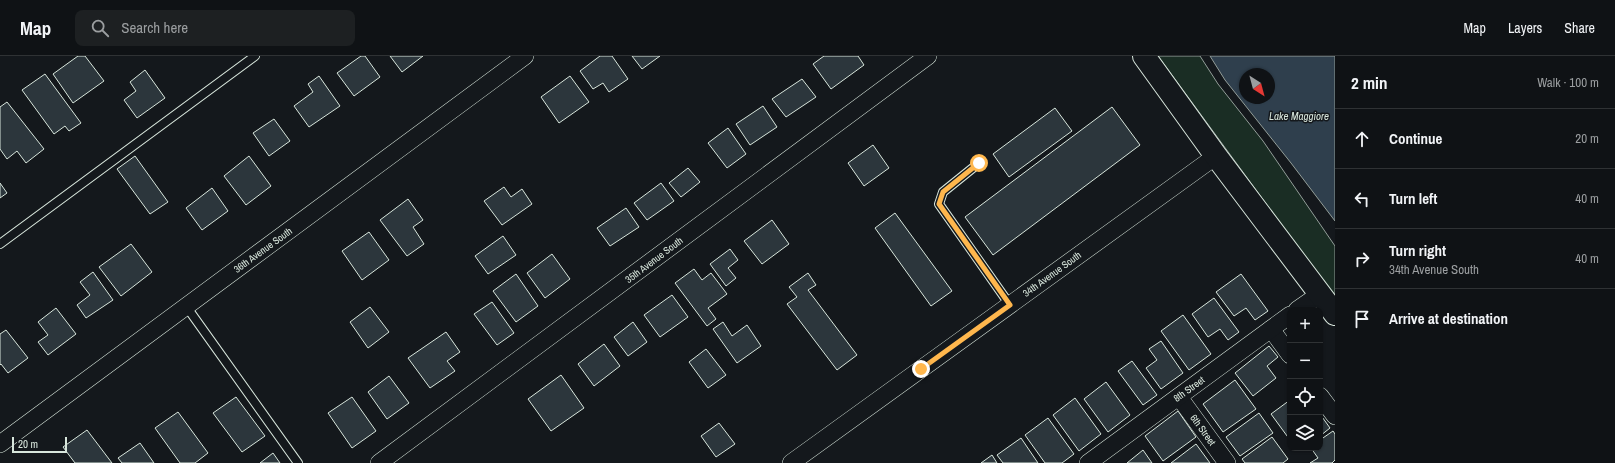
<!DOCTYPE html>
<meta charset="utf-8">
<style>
:root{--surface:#0f1215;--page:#1d2022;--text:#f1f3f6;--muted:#9b9ea0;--line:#2f3234}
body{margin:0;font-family:"Archivo Narrow",sans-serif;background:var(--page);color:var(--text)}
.controls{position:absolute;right:12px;bottom:12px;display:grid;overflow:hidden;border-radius:8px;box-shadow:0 1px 3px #0004}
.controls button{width:36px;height:36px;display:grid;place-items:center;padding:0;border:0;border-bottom:1px solid var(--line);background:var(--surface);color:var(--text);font:20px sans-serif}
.compass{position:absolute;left:1239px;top:12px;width:36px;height:36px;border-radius:50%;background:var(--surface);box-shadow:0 1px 3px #0004;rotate:144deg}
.scale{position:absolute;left:12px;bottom:10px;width:55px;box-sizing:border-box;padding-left:4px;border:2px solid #d8e6dc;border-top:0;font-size:11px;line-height:14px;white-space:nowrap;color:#d8e6dc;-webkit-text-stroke:3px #14181c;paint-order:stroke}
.stop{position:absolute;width:12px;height:12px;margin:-9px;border:3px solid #ffb74d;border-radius:50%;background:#fff}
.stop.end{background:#ffb74d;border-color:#fff;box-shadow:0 1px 4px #0008}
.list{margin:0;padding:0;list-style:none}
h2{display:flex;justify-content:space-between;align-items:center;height:52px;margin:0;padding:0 16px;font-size:17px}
h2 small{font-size:13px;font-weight:400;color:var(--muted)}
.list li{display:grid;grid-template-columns:26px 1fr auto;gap:12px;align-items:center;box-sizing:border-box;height:60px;padding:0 16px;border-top:1px solid var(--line)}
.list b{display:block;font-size:15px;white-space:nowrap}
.list p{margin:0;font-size:13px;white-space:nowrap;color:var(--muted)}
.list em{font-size:13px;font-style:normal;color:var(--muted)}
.icon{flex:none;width:22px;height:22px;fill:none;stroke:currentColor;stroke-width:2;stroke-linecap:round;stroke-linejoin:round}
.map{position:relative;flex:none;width:1335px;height:407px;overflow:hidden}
header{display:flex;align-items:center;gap:24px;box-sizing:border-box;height:56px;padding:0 20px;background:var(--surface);border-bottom:1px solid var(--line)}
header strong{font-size:19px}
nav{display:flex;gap:22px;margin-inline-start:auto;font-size:14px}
.search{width:280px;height:36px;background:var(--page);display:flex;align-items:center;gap:10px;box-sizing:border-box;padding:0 14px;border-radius:8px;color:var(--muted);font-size:15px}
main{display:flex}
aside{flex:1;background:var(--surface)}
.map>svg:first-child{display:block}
</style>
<header>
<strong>Map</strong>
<div class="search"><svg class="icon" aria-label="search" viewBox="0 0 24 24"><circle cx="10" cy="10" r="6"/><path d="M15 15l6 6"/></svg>Search here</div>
<nav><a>Map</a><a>Layers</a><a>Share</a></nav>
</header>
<main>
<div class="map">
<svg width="1335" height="407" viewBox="0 0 1335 407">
<rect width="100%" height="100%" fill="#14181c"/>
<path fill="#1a2d24" stroke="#939e99" d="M1158,0H1200L1218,28L1263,85L1335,190V242Z"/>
<path fill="#2f3f4d" stroke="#939e99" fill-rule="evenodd" d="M1210,0H1335V165L1291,107L1225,24ZM1245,18H1269V42H1245Z"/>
<g fill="#2c363c" stroke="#d8e6dc">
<path d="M78,0H85L104,25L73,47L53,18Z"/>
<path d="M361,0H365L380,21L354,40L337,17Z"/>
<path d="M390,0H423L402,16Z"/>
<path d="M600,0H612L628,23L609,36L603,27L593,33L580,15Z"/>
<path d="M632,0H660L642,13Z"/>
<path d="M824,0H858L864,9L831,33L813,8Z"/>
<path d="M145,14L165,42L137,62L124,44L136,35L130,26Z"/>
<path d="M45,18L81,67L69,75L65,70L54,78L22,34Z"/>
<path d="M319,20L340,50L309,71L294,50L313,36L308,28Z"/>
<path d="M570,20L589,46L559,67L541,41Z"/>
<path d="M802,23L816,41L786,61L772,43Z"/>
<path d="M7,46L44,93L26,107L17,95L7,103L0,93V51Z"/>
<path d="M763,50L777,71L750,89L736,68Z"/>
<path d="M1112,51L1140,89L993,199L965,161Z"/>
<path d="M1055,52L1072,75L1009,121L993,98Z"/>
<path d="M274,63L290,85L269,100L253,77Z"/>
<path d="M728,72L746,98L727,112L708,87Z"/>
<path d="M873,89L889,112L864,130L848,107Z"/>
<path d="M135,100L168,146L150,158L117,113Z"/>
<path d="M249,100L271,130L246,149L224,120Z"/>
<path d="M688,112L700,126L681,141L669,127Z"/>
<path d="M0,127L7,137L0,142Z"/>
<path d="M661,127L674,145L647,164L634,147Z"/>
<path d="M504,131L511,141L522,133L532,148L502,169L484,145Z"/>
<path d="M212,132L228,155L202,174L186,152Z"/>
<path d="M408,143L423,164L413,171L424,188L407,200L380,164Z"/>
<path d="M626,152L639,171L610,190L597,172Z"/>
<path d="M895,157L952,235L931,250L875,172Z"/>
<path d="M772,164L789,188L762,208L744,185Z"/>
<path d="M369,176L389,204L362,224L342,195Z"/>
<path d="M503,180L516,199L488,218L475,200Z"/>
<path d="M131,188L152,216L121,240L99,211Z"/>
<path d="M730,193L738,204L728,212L736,222L726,230L710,208Z"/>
<path d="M552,198L570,223L545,242L527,217Z"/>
<path d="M694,213L702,224L711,217L727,238L708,252L716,263L707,270L675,227Z"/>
<path d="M93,216L113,244L86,262L77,249L90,239L80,226Z"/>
<path d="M808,217L816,229L808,234L857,299L837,314L787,248L797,241L789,231Z"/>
<path d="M516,218L538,250L516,266L493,235Z"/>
<path d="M1241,218L1268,255L1255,264L1246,252L1234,260L1216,236Z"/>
<path d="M672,239L688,261L660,281L644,259Z"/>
<path d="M1214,242L1239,276L1228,284L1220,273L1208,281L1192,258Z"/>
<path d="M492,246L514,277L497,289L474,258Z"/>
<path d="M370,251L389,276L368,292L350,266Z"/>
<path d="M56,252L76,278L48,299L38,286L48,279L38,266Z"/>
<path d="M1183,259L1211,298L1189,314L1161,275Z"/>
<path d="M633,266L647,286L628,300L614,281Z"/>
<path d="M723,266L732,280L747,269L761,290L737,307L713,273Z"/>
<path d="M6,274L28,302L8,317L1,308L0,309V278Z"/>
<path d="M446,276L460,296L447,305L455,315L430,332L408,302Z"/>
<path d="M1161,285L1183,317L1161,333L1146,312L1157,304L1149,293Z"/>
<path d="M604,288L620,310L594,330L578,308Z"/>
<path d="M1269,290L1278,301L1267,310L1276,322L1253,340L1235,317Z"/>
<path d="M706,293L726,319L708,332L689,306Z"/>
<path d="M1132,305L1157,339L1143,349L1118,315Z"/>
<path d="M561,319L584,352L551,375L528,343Z"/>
<path d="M389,320L409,347L387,363L368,336Z"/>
<path d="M1235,324L1256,353L1223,376L1203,348Z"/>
<path d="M1106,326L1130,359L1108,376L1084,343Z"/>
<path d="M236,341L265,380L242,396L213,357Z"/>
<path d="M352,341L376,375L352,392L328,357Z"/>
<path d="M1075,342L1101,378L1079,395L1053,359Z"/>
<path d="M1290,344V384L1271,358Z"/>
<path d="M1178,355L1196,381L1163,405L1145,380Z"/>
<path d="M178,356L208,397L195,407H180L155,372Z"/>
<path d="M1259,357L1273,377L1240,400L1226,381Z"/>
<path d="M1320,358L1330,372L1320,380Z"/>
<path d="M1048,362L1074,398L1062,407H1045L1025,379Z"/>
<path d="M719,367L735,388L716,401L701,380Z"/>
<path d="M87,374L112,407H75L63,391Z"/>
<path d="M1333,375L1335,378V404L1332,407H1310L1318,402L1311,392H1320V384Z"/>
<path d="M1272,381L1288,403L1283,407H1245L1242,403Z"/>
<path d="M1021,382L1038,407H1003L997,399Z"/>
<path d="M140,387L154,407H122L118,402Z"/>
<path d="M1196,388L1210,407H1171Z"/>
<path d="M1143,394L1152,407H1127Z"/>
<path d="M273,397L280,407H260Z"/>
<path d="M992,399L997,407H981Z"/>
</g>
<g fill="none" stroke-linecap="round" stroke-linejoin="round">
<defs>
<g id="lane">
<path d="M979,107L943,136L939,148L1010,249"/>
<path d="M0,188L255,0"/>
<path d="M186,250L298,407"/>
</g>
<g id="street">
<path d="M1297,254L1320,238"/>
<path d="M1271,273L1290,299"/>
<path d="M1320,340L1335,360"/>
<path d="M1179,341L1227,407"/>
<path d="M0,388L525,0"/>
<path d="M379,407L928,0"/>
<path d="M791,407L1216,100"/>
<path d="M1088,407L1290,259"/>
</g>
<path id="secondary" d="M1144,0L1216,100L1335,258"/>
</defs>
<use href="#lane" stroke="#d8e6dc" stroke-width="10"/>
<use href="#street" stroke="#d8e6dc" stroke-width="18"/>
<use href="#secondary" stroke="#d8e6dc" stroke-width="24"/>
<use href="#lane" stroke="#14181c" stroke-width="8"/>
<use href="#street" stroke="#14181c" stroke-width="17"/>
<use href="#secondary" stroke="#14181c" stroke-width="22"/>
</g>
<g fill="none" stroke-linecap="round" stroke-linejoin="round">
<path stroke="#ffb74d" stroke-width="5" d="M921,313L1010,249L939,148L943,136L979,107"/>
</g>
<g text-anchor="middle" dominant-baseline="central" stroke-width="3" stroke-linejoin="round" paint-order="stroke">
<g font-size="10" fill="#d8e6dc" stroke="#14181c">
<text transform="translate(263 194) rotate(-36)">36th Avenue South</text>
<text transform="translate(654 204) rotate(-37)">35th Avenue South</text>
<text transform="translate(1052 218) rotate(-36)">34th Avenue South</text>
<text transform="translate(1189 333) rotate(-36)">8th Street</text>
<text transform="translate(1203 374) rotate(54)">6th Street</text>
</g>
<g font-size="11" font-style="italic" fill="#d8e6dc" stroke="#14181c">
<text x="1299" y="60">Lake Maggiore</text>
</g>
</g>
</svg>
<div class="controls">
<button>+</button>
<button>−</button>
<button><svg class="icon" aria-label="locate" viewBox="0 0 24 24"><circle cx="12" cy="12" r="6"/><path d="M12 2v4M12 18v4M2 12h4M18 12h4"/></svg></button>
<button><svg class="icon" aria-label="layers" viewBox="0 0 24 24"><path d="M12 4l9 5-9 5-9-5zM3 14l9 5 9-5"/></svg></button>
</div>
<svg class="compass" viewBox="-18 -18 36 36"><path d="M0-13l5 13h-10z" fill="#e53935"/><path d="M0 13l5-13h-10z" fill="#9b9ea0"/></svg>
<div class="scale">20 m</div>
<div class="stop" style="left:979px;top:107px"></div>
<div class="stop end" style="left:921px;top:313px"></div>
</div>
<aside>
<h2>2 min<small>Walk · 100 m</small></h2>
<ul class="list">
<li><svg class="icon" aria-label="ahead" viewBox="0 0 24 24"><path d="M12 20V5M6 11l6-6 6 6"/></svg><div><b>Continue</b></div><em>20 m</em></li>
<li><svg class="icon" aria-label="left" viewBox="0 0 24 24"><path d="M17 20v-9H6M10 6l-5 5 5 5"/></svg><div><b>Turn left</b></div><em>40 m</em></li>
<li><svg class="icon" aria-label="right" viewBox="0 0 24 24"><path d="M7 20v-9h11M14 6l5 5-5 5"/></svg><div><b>Turn right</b><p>34th Avenue South</p></div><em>40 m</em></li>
<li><svg class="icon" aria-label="arrive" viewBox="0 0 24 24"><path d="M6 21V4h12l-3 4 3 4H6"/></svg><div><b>Arrive at destination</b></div></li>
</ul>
</aside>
</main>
